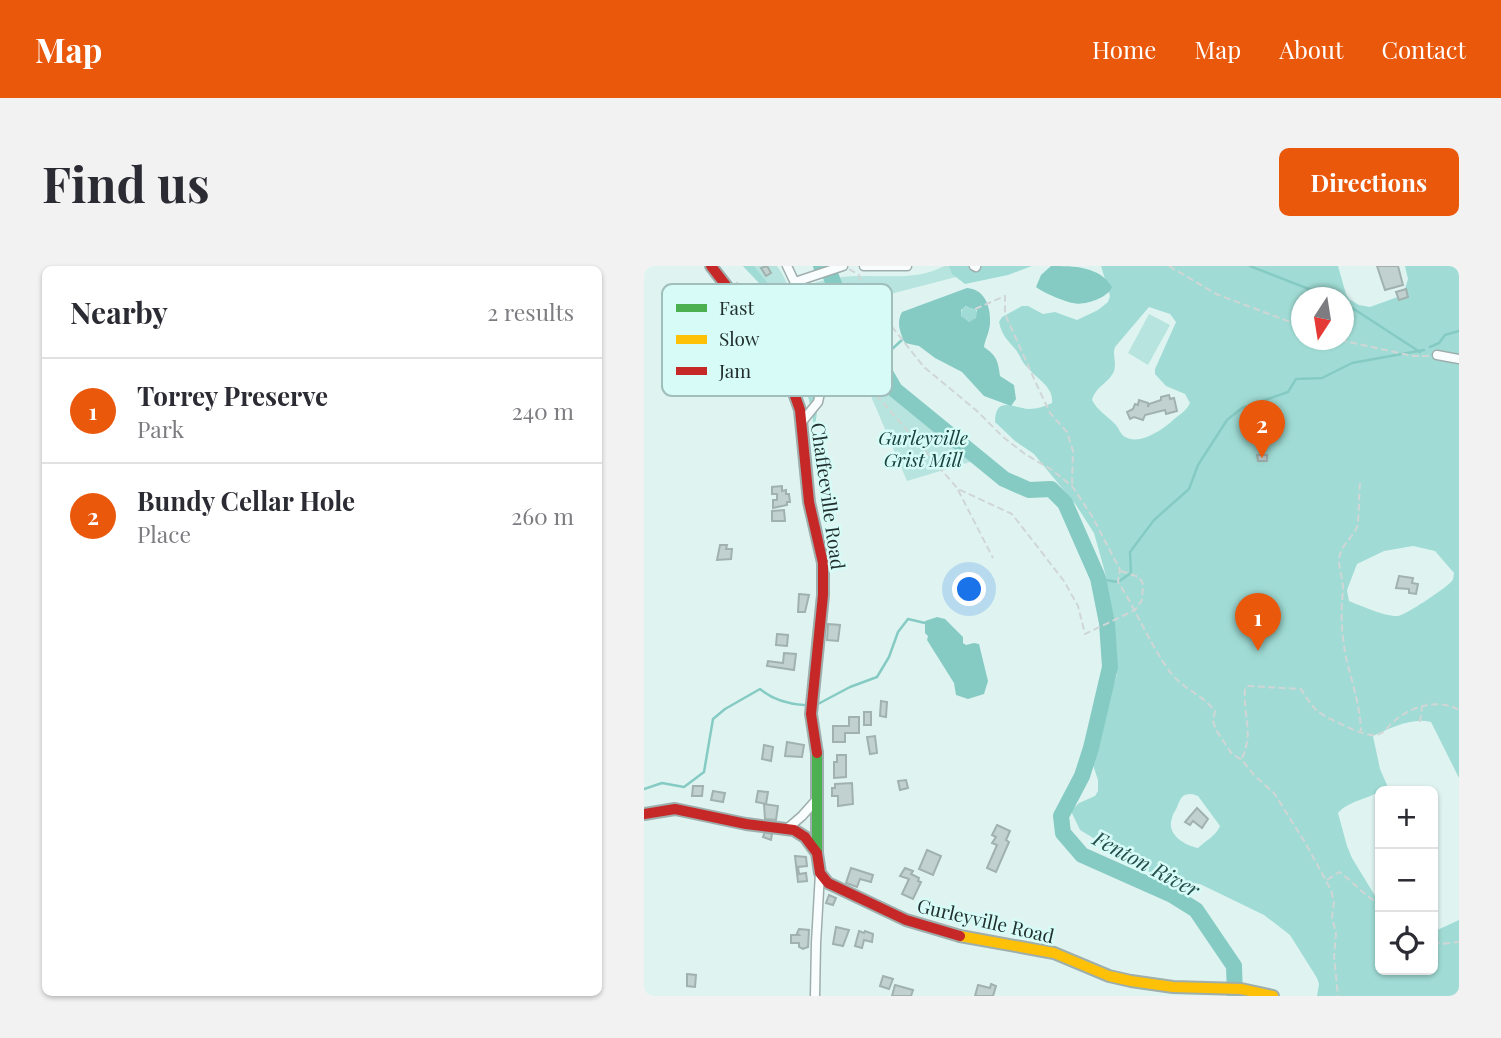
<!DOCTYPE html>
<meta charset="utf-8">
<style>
:root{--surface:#fff;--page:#f2f2f3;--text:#2b2b33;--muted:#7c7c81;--line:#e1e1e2;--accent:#ea580c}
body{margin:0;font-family:"Playfair Display",serif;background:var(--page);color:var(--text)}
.controls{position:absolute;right:21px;bottom:21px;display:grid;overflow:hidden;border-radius:10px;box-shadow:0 2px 5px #0004}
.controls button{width:63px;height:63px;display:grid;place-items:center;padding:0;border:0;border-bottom:2px solid var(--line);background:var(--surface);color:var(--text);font:35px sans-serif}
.compass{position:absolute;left:647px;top:21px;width:63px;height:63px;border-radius:50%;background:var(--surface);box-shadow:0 2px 5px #0004;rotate:192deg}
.you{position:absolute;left:326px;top:324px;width:24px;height:24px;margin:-18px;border:5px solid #fff;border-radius:50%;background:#1a73e8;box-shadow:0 0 0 10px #1a73e833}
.badge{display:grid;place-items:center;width:46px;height:46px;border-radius:50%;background:var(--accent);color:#fff;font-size:23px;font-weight:700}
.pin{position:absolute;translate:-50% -58px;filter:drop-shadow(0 2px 4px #0008)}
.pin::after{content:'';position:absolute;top:37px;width:24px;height:21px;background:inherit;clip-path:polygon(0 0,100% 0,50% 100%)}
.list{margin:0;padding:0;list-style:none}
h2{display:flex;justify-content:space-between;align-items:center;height:91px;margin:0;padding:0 28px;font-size:30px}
h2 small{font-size:23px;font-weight:400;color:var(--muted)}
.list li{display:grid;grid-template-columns:46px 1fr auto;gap:21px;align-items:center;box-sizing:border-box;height:105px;padding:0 28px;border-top:2px solid var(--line)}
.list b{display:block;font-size:26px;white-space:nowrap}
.list p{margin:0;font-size:23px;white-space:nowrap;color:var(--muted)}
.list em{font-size:23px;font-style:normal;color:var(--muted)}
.icon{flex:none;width:38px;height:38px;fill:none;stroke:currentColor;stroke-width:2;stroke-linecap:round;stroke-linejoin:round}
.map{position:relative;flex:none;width:815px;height:730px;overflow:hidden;border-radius:10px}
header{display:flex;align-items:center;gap:42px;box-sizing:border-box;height:98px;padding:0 35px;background:var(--accent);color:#fff}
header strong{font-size:33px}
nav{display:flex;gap:38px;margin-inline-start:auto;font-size:24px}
.intro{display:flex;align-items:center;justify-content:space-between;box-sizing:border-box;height:168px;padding:0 42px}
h1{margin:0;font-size:49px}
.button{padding:18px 32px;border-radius:10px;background:var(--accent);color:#fff;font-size:24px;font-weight:700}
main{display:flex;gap:42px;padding:0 42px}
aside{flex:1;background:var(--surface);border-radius:10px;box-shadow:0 2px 5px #0004}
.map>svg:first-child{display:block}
</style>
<header>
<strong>Map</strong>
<nav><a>Home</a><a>Map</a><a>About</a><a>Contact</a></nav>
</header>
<div class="intro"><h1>Find us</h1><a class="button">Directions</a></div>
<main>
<aside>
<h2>Nearby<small>2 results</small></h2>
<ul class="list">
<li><span class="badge">1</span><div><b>Torrey Preserve</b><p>Park</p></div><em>240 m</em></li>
<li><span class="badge">2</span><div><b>Bundy Cellar Hole</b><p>Place</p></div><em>260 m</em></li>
</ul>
</aside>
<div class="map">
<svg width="815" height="730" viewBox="0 0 815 730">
<rect width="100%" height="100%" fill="#dff4f1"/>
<g fill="#b7e4de">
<path d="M99,0H133C152,26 145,39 153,67C161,101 180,125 170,162C165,108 138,70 106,28L116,18Z"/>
<path d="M300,0H309L312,11L204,39L215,78L234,103L262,127L296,162L343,191L263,215L218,109L188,120C181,96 150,41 168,18C212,0 264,21 300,0Z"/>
<path d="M505,48L526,59L504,99L484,87Z"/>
</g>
<g fill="#a0dcd5" fill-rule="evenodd">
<path d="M99,0H110L130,25L148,37C149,54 153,70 159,87C169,114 178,133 170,162C165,108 138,70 106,28L116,18Z"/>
<path d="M305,0H388L364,9L321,18L308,8Z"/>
<path d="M457,0H694L702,28L705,33L715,39L726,41L759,29L764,13L761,0H815V512L787,456C769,451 746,462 729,470L736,503L743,519C730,534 707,532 694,547L703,580L708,592L736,638V704H789V666L815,654V730H673L675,718L673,712L646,669L620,649L556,618L512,610L436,564L427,545L435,537L451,530L454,525V514L447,493L473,408L462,310L450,267L432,239L390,188L371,175L351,156C351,129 370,142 385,143C392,143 402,140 408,137C410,121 393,113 384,102C378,97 376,89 372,84C363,73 358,70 355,56L358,51L378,40H384L399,48L411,46L433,54L454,44L464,36L466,30ZM657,32H699V74H657ZM505,41L526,48L532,56L511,103V108L522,120L541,128L546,137C542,146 534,149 527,156C516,165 496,179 481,171C476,168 475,162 471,158C462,149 454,145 448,134C452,120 465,117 470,105C473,97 468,89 471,81ZM769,280L791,285L810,307C809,313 810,313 806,317C800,323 762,349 754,350C742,351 717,340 705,335L703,324L713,298L740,285ZM548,528L554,530L576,560C572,570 561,575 554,582C540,579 522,568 528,552C529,547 531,546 533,541C537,532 537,528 548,528Z"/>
<circle cx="325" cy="48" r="8"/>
</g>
<g fill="#85cbc4" fill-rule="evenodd">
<path d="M407,0C430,0 455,0 468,21C464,32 440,40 429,37C421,36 398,26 392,21L397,9Z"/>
<path d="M323,22C342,23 347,43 346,58C345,67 341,74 340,81C353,90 354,95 356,110L370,119L372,133L367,140L340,130L318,106L291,92L275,80L261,77C256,67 252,56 258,46ZM322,40L333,44L332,52L325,56L317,50V44Z"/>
<path d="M293,351L301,353L319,371V377L322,379L330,377L335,378L344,415L340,428L324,433L312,429L310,417L283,374L284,370L281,367V355Z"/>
</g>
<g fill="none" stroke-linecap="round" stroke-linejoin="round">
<g stroke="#85cbc4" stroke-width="2.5">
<path d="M606,0L688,32"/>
<path d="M699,36L776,86"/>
<path d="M786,81L795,77L801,69L815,65"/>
<path d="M228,84H247L259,73"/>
<path d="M439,277L455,313L474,316L487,307L486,286L510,254L545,223L554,199L583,154L598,142L644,126L652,113L678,112L708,97L780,84"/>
<path d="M174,438L206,421L233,411L245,391L254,366L264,353L281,357"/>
<path d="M0,523L18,517L40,521L60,506L69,453L81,443L116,423C128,433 145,438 160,439"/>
</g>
<path stroke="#85cbc4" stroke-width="16" d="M177,0L186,8L207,61L228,84L251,124L360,213L385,224L407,223L421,237L454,312L463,357L466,401L447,482L438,510L417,550L419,567L438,589L528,629L552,644L590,700L591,730"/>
</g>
<g fill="#c1d1cf" stroke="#a1b1af" stroke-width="2">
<path d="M123,0L127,7L122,10L117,2Z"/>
<path d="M733,0H754L759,19L741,24Z"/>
<path d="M762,23L764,31L755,34L752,26Z"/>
<path d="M525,129L526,133L530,132L533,145L522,148L521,144L501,149L499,154L490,151L486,153L483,146L489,143L491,138L494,139L495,134L504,137V141L505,138L517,134V131Z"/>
<path d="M613,189H623V195H614Z"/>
<path d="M138,220V225L142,224V228H145L146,236H143V239L129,242V234H133V228H128V221Z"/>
<path d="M128,245L140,244L141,255H128Z"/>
<path d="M76,279H83L82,283H88L87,293L73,294Z"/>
<path d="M755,310L769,312L768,317L774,318L772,328L765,327V323L752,322Z"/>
<path d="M155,328L165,329L161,346H154Z"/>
<path d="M184,358L196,359L194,375L183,374Z"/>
<path d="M133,368L144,369L143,380L132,379Z"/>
<path d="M140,387L152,388L150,404L123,400L124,395L139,397Z"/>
<path d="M237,435L243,436L242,451L236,450Z"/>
<rect x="220" y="446" width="7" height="13"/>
<path d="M205,451H215V467H201V476H189V460H205Z"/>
<path d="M231,470L233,487L226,488L223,471Z"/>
<path d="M143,476L160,479L158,491L141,490Z"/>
<path d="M120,479L129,481L127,495L118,493Z"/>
<path d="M193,489H202V511L190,512V496H193Z"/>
<path d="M254,515L262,514L264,522L256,524Z"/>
<path d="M208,517L209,538L194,540V530H188V522H191V518Z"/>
<path d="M49,520H59L58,530H48Z"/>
<path d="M69,525L81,527L79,536L67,534Z"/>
<path d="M114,525L124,526L122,538L112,536Z"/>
<path d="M120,538L134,540L132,554L121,553Z"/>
<path d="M553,542L564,553L558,562L549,555L546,559L541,556Z"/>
<path d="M353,559L366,565L362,574L365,576L352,606L343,602L353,579L348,577L352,571L348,569Z"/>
<path d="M121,566L128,568L127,574L119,571Z"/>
<path d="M283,584L297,590L289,609L275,603Z"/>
<path d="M151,590L162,591L163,600L154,601L155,608L162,607L163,615L154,616Z"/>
<path d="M207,602L229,609L227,616L216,613L213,621L202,617Z"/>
<path d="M261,602L269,605L267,608L275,612L274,615L277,616L269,633L258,628L265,613L256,610Z"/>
<path d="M185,629L192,632L189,639L182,637Z"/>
<path d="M192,661L205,664L199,680L189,678Z"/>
<path d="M155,663L165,664L164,681L159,683L155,681V677H147V669H155L153,667Z"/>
<path d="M215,665L220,667L221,665L229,668L228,676L220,674L218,682L211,680Z"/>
<path d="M43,708L52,709L51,721L43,720Z"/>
<path d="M239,710L249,713L245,723L236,720Z"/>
<path d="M347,718L352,720L349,730H331L334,719L346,722Z"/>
<path d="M251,719L269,724L267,730H248Z"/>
</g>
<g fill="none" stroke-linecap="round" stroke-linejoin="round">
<defs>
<g id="street">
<path d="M143,0L152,19L160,60L178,118L174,136L157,157"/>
<path d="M220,0H263"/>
<path d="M330,0L332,1"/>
<path d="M151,16L199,0"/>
<path d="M793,89L815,93"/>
<path d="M144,562L158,550L174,532"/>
<path d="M171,730L172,677L176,607"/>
</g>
<path id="fast" d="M173,487V587"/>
<path id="slow" d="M316,670L410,687L465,710L487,715L529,721L597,723L629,730"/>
<g id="jam">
<path d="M67,0L124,74L144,110L156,144L165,236L179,297V329L167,448L173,487"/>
<path d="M0,548L31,543L102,558L150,564L161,571L173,587L176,607L184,617L262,654L316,670"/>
</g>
</defs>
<use href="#street" stroke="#9eaeac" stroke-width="11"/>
<use href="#fast" stroke="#9eaeac" stroke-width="14"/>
<use href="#slow" stroke="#9eaeac" stroke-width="14"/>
<use href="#jam" stroke="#9eaeac" stroke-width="14"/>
<g stroke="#d0d6d5" stroke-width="2" stroke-dasharray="7 3.5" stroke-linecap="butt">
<path d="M525,0L572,28L657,60"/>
<path d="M205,3L215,9L221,27L280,101L333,145L359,171L381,188L408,204L428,220L448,250L474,300L476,304L474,316C493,345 505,377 526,406C540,424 559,429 571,445L569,455L572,464L588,488L598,494L610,509L630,527L662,578L687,624L690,636L688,651L692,667L690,691L694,730"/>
<path d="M92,16L121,37L168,119"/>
<path d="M331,43L361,30V48L391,115L406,147L423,166L429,185L428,220"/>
<path d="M170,65H185L222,117L314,223L368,248L420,315L434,340L441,368L491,344L498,334L499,318L495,311L477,305"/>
<path d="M696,74L769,90H785"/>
<path d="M716,217C715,226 715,256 713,261C708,273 696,279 695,294C695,304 700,316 699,326C696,349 698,373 703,396C709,419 716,441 717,465"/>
<path d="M314,224L349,292"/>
<path d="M776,456L778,441"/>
<path d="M598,492C610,466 599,451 601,423L604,420L657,423C662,431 667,439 673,445C683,452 722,472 733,469C741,467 744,460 749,456C767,440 794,432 815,444"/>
<path d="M683,614L695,606C710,616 720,630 736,638"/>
<path d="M789,675L797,678L815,676"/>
</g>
<use href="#street" stroke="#fafdfd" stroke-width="8"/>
<use href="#fast" stroke="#4caf50" stroke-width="10"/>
<use href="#slow" stroke="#ffc107" stroke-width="10"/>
<use href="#jam" stroke="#c62828" stroke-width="10"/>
</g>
<g text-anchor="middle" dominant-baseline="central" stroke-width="5" stroke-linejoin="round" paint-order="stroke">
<g font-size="19" font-style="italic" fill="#17423e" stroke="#d7fcf7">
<text x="279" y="171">Gurleyville<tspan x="279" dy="22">Grist Mill</tspan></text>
</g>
<g font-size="19" fill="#212f2e" stroke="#d7fcf7">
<text transform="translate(185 230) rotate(82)">Chaffeeville Road</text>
<text transform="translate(342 654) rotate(13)">Gurleyville Road</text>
</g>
<g font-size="21" font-style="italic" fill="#254f4b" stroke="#d7fcf7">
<text transform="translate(503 597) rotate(28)">Fenton River</text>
</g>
</g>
<rect x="18" y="18" width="230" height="112" rx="10" fill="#d7fcf7" stroke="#a0bebb" stroke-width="2"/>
<rect x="32" y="38" width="31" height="8" fill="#4caf50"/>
<rect x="32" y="69" width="31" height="9" fill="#ffc107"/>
<rect x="32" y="101" width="31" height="8" fill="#c62828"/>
<g font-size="19" fill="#212f2e">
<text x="75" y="49">Fast</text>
<text x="75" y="80">Slow</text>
<text x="75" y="112">Jam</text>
</g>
</svg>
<div class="controls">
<button>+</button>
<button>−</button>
<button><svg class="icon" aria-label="locate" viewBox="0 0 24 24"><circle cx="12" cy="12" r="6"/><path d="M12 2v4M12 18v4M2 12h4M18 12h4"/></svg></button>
</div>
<svg class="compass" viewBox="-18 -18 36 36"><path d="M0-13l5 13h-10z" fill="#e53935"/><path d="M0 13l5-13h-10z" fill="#7c7c81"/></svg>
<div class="you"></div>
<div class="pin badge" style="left:614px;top:385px">1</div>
<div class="pin badge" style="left:618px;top:192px">2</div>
</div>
</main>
